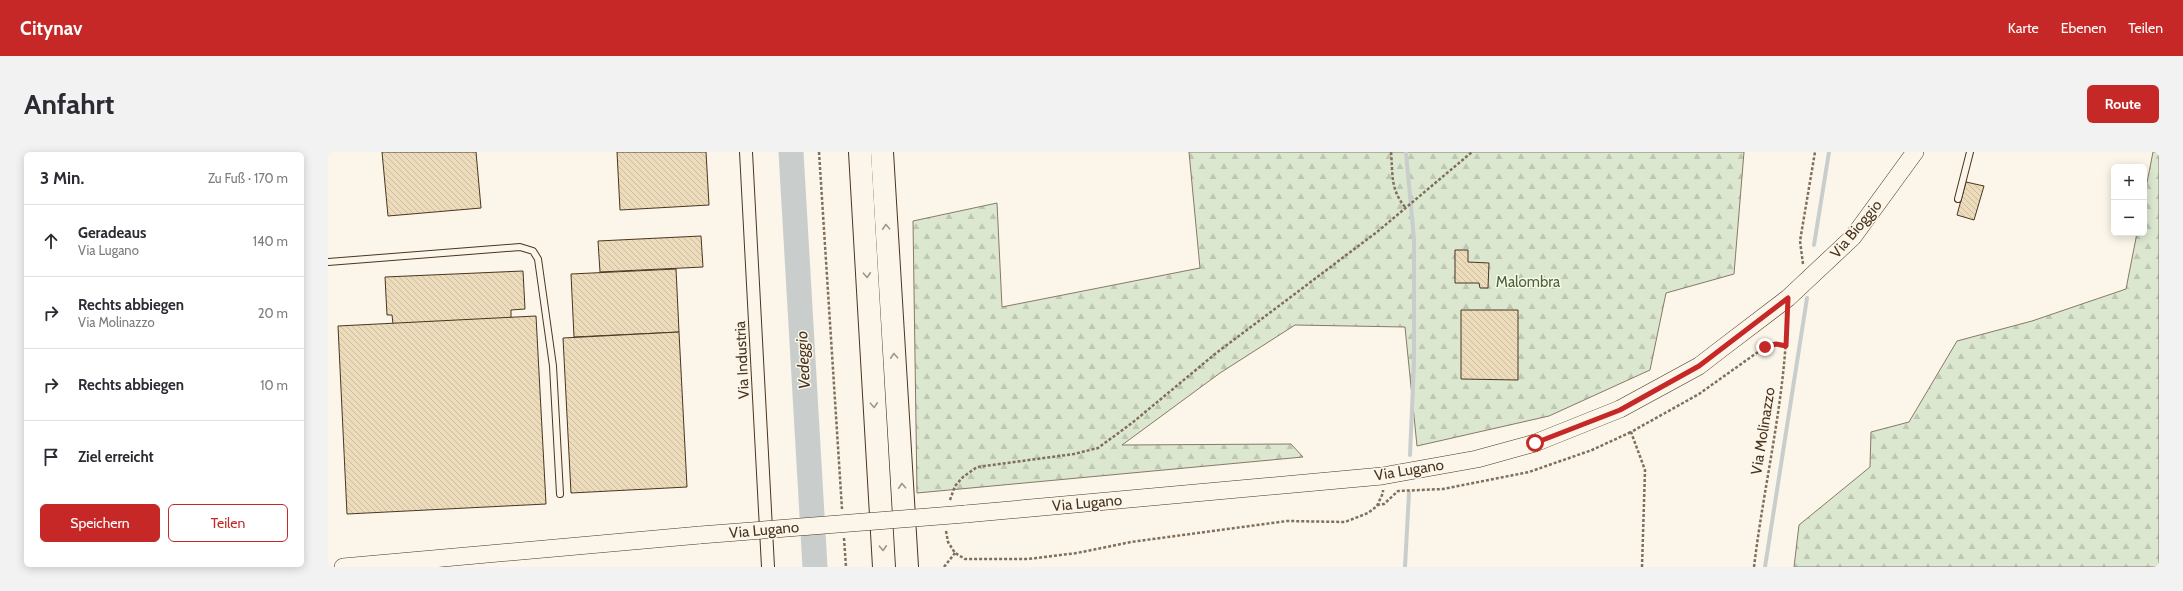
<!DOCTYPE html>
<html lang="de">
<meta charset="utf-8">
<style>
:root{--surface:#fff;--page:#f2f2f3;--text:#2b2b33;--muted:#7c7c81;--line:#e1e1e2;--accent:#c62828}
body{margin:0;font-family:Cabin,sans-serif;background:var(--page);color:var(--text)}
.controls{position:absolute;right:12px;top:12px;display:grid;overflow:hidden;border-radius:6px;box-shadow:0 2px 10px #0003}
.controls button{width:36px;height:36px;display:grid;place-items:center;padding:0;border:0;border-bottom:1px solid var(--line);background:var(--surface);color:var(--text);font:20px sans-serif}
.stop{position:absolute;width:12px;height:12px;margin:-9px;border:3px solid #c62828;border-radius:50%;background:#fff}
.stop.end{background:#c62828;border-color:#fff;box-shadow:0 1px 4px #0008}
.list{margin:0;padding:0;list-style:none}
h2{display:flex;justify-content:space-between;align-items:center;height:52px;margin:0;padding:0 16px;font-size:17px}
h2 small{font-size:13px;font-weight:400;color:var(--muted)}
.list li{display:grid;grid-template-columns:26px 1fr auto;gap:12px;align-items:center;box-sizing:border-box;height:72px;padding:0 16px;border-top:1px solid var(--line)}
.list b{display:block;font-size:15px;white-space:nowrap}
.list p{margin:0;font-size:13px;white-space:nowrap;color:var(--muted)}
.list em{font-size:13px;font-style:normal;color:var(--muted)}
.actions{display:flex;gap:8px;padding:12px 16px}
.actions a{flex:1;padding:9px 0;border:1px solid var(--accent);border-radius:6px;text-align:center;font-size:14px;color:var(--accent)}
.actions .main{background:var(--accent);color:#fff}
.icon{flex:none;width:22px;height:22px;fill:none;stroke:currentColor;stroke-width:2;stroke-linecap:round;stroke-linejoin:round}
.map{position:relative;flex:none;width:1831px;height:415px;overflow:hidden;border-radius:6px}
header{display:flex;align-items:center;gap:24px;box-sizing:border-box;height:56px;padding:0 20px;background:var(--accent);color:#fff}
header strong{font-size:19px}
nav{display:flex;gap:22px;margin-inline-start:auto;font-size:14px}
.intro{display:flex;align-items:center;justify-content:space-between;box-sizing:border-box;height:96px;padding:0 24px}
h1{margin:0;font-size:28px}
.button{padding:10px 18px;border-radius:6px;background:var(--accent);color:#fff;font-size:14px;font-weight:700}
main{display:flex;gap:24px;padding:0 24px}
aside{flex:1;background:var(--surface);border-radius:6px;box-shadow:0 2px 10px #0003}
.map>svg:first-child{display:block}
</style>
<header>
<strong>Citynav</strong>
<nav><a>Karte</a><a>Ebenen</a><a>Teilen</a></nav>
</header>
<div class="intro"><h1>Anfahrt</h1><a class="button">Route</a></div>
<main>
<aside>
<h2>3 Min.<small>Zu Fuß · 170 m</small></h2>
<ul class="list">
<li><svg class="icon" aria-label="ahead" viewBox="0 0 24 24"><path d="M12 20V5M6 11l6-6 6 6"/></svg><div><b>Geradeaus</b><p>Via Lugano</p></div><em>140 m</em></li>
<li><svg class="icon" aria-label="right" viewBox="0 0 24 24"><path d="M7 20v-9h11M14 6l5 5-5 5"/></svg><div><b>Rechts abbiegen</b><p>Via Molinazzo</p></div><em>20 m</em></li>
<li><svg class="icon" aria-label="right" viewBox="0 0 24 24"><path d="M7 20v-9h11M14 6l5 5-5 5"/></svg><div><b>Rechts abbiegen</b></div><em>10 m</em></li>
<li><svg class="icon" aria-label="arrive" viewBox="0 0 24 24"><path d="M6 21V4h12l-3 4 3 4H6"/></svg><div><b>Ziel erreicht</b></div></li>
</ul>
<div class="actions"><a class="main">Speichern</a><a>Teilen</a></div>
</aside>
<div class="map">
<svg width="1831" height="415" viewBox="0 0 1831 415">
<defs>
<pattern id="forest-firs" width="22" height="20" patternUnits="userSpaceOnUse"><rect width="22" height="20" fill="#dce7d0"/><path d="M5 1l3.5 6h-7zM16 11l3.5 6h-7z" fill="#bec7b2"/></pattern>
<pattern id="building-back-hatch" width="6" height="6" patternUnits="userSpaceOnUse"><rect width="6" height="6" fill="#ecdcbc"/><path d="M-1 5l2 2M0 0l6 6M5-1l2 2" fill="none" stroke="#ccbda1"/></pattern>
</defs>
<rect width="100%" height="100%" fill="#fbf6e9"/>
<g fill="url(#forest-firs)" stroke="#887966">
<path d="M861,0H1416L1406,122L1338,141L1322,218L1221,264L1089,294L1077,175L967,173L892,221L794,293L963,292L975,305L589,341L585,69L669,51L674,155L872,116Z"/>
<path d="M1825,0H1831V415H1466L1471,373L1542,315L1543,280L1581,270L1629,189L1704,169L1798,137L1809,81H1816V46Z"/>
</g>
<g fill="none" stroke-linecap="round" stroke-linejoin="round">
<g stroke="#c9cecd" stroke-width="4">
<path d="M1078,0L1086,87V211L1082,303"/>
<path d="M1486,93L1501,0"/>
<path d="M1077,415L1081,341"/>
<path d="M1437,415L1479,146"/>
</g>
<path stroke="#c9cecd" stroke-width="25" d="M463,0L487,415"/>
</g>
<g fill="url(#building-back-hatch)" stroke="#4a3520">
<path d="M54,0H148L153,56L60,64Z"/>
<path d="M289,0H378L381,53L292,58Z"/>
<path d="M1638,30L1656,34L1646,68L1629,63Z"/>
<path d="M373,84L375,115L272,120L270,89Z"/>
<path d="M1127,98H1140V110L1161,111L1160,136H1152L1151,131H1127Z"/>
<path d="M348,117L351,180L246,185L243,122Z"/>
<path d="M195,119L197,157L183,158V166L65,172L64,163H59L57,125Z"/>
<path d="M1133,158H1190V228L1133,227Z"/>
<path d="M208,164L218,352L19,362L10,174Z"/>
<path d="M351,180L359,335L243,341L235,186Z"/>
</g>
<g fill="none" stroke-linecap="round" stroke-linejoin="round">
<defs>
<g id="lane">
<path d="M1630,47L1642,0"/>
<path d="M0,110L192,95L205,99L210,107L225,214L232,342"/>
</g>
<path id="street" d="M418,0L440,415"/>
<g id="secondary">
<path d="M637,362L1054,324L1149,307L1207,291L1292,257L1371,214L1393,197L1460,146L1525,85L1587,0"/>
<path d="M15,415L372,383"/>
</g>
<g id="highway">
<path d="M532,0L556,415"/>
<path d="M554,0L579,415"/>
</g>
</defs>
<use href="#lane" stroke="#4a3520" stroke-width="8"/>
<use href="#street" stroke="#4a3520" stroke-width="14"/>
<use href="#secondary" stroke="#4a3520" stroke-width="18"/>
<use href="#highway" stroke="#4a3520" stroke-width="24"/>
<g stroke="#7f6f5c" stroke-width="2.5" stroke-dasharray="3 2" stroke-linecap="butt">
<path d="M491,0L514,357"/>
<path d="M1063,0C1065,22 1062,37 1077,55"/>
<path d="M1475,112L1472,89L1487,0"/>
<path d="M622,348L627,334L635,325L649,315L746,302L770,296L804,271L887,202L1049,80L1144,0"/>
<path d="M1049,353L1056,352L1070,339L1115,337L1201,320L1264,298L1303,280"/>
<path d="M618,379L620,390L627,401L637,407H700L749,401L803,390L959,369L1017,370L1040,361L1049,354L1055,341V338"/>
<path d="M516,386L518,415"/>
<path d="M616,415L627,401"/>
<path d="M1314,415L1317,318L1303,280L1371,242L1437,195L1448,192L1458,194"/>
<path d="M1426,415C1436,331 1457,249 1459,164"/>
</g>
<use href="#lane" stroke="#fbf6e9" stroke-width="6"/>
<use href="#street" stroke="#fbf6e9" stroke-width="12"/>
<use href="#secondary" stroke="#fbf6e9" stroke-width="17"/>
<use href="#highway" stroke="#fbf6e9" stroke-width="22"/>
<defs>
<path id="secondary-bridge" d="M372,383L637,362"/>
</defs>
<use href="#secondary-bridge" stroke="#4a3520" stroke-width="18" stroke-linecap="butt"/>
<use href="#secondary-bridge" stroke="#fbf6e9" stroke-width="17"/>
</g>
<defs><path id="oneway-chevron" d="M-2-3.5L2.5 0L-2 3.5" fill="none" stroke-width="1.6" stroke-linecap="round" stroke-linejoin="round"/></defs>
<g stroke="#a29684">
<use href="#oneway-chevron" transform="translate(558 75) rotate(-93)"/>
<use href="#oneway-chevron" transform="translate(539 123) rotate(87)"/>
<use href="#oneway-chevron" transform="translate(566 204) rotate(-93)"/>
<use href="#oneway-chevron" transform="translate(546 253) rotate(87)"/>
<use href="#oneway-chevron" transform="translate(574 334) rotate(-93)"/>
<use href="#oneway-chevron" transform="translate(555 396) rotate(87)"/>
</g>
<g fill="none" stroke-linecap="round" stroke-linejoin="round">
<path stroke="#c62828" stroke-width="5" d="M1207,291L1292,258L1371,214L1460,146L1458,194L1448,192L1437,195"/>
</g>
<g text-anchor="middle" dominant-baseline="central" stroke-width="3" stroke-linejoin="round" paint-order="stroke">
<g font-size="15" fill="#4a3520" stroke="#fbf6e9">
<text transform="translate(1528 77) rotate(-50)">Via Bioggio</text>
<text transform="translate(414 208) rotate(-93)">Via Industria</text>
<text transform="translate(1435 279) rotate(-81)">Via Molinazzo</text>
<text transform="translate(1081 318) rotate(-9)">Via Lugano</text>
<text transform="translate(759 351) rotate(-5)">Via Lugano</text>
<text transform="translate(436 378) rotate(-5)">Via Lugano</text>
</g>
<g font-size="15" fill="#436837" stroke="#fbf6e9">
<text x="1200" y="130">Malombra</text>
</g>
<g font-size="16" font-style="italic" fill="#4a3520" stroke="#fbf6e9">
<text transform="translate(475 208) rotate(-93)">Vedeggio</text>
</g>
</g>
</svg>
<div class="controls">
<button>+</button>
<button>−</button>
</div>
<div class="stop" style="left:1207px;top:291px"></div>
<div class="stop end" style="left:1437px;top:195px"></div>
</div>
</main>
